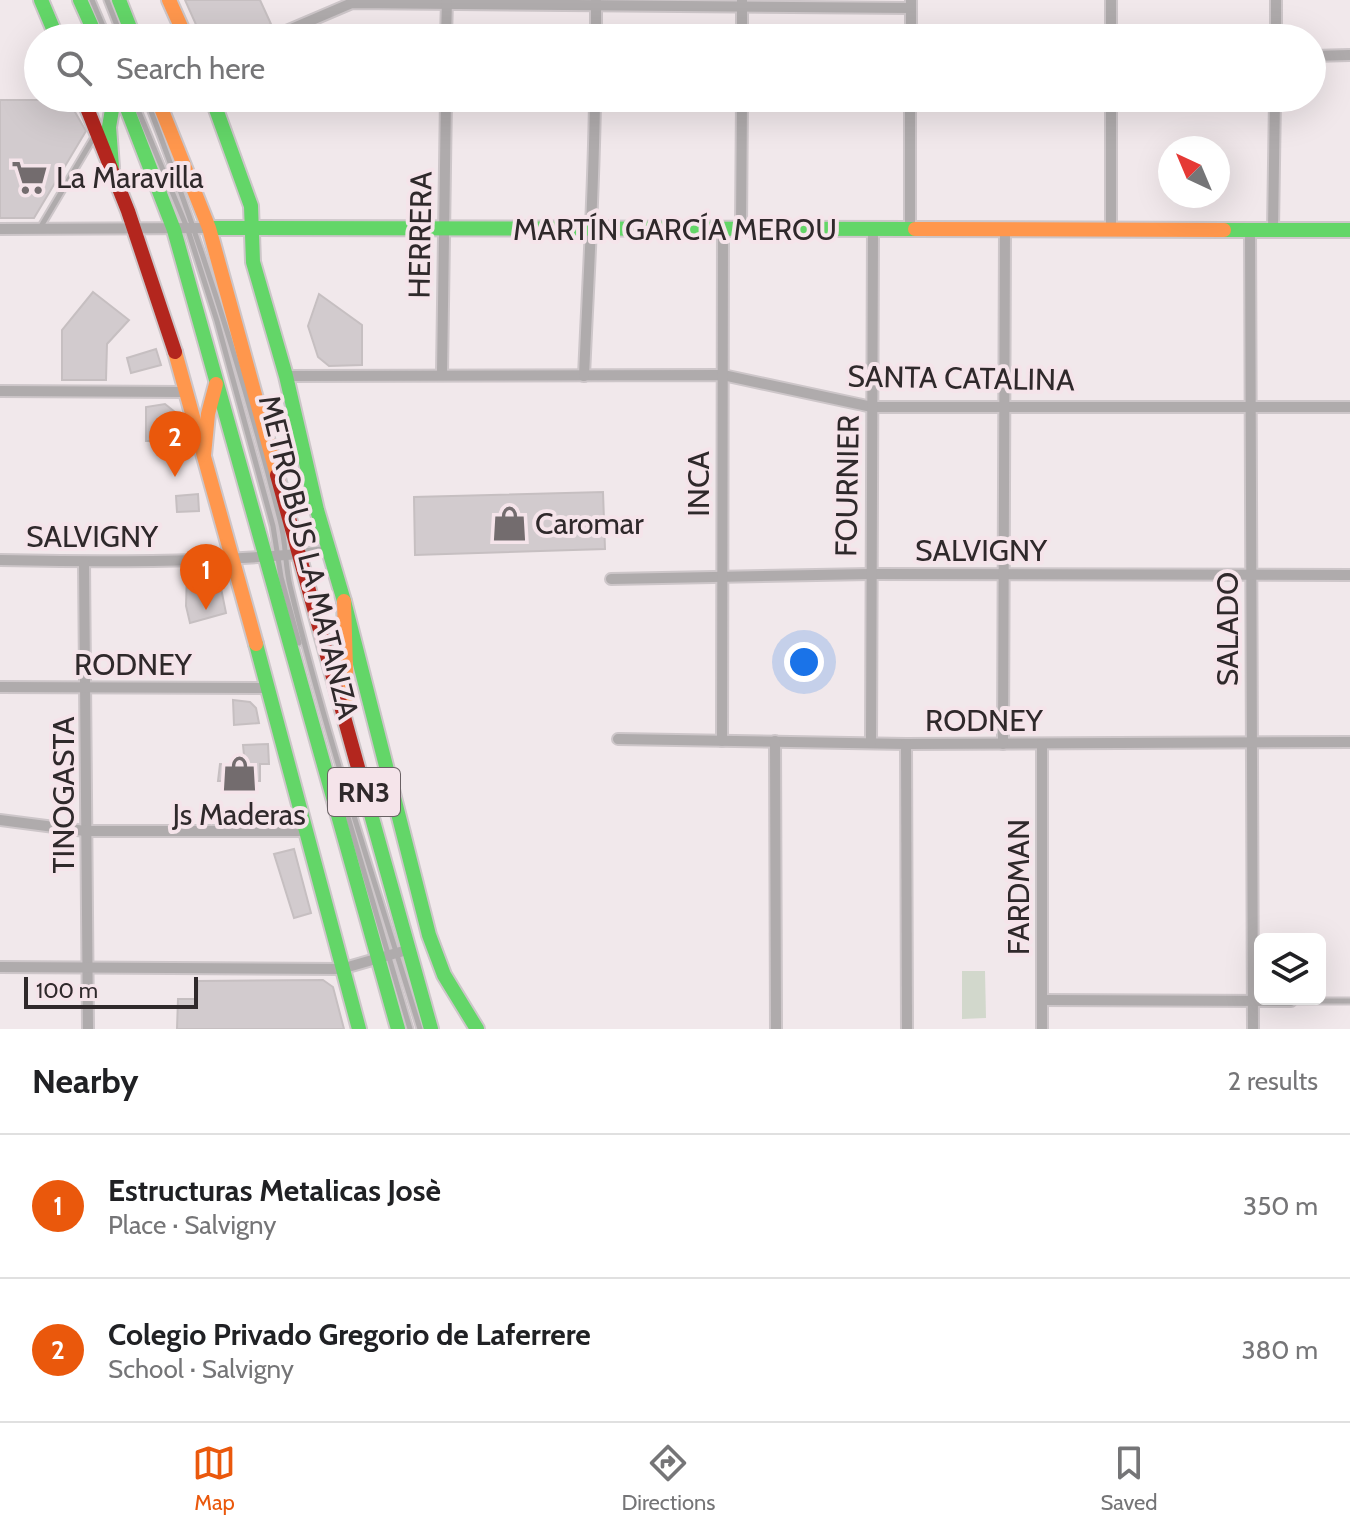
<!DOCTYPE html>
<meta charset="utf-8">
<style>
:root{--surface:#fff;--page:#f6f6f6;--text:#202124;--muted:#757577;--line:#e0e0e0;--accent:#ea580c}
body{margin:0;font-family:Cabin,sans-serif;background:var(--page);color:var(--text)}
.controls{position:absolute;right:24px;bottom:24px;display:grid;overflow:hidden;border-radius:12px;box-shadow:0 8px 32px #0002}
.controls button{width:72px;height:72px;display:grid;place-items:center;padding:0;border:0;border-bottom:2px solid var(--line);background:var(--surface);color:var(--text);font:40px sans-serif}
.compass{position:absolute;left:1158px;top:136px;width:72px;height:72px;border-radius:50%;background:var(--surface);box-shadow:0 8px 32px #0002;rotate:316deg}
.scale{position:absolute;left:24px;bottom:20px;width:174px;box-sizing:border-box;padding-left:8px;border:4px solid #2f292b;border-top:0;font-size:22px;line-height:28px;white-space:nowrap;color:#2f292b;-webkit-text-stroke:6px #f5e4ea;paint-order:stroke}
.you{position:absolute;left:804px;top:662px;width:28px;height:28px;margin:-20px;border:6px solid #fff;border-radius:50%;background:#1a73e8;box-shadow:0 0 0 12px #1a73e833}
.badge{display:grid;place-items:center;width:52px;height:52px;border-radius:50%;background:var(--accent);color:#fff;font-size:26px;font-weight:700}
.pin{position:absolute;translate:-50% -66px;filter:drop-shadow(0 2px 4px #0008)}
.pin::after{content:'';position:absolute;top:42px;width:28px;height:24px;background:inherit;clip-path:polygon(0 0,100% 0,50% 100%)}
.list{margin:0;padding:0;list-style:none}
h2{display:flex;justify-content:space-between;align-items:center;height:104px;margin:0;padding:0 32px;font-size:34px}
h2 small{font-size:26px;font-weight:400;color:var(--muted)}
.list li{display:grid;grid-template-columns:52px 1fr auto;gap:24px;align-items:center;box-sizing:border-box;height:144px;padding:0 32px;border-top:2px solid var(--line)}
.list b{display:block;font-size:30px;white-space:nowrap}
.list p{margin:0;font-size:26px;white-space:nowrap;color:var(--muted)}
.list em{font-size:26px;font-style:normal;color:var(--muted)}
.icon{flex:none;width:44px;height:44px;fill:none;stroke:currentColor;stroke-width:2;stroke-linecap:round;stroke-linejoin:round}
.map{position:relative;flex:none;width:1350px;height:1029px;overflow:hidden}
.search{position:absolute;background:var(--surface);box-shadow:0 8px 32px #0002;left:24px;right:24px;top:24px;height:88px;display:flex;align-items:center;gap:20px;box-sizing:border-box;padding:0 28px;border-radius:44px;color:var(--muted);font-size:30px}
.sheet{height:392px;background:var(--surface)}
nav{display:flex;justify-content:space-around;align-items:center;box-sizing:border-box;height:112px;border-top:2px solid var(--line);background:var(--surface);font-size:22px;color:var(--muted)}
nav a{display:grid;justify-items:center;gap:4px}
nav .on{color:var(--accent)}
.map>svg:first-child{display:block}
</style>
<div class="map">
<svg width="1350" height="1029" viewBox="0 0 1350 1029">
<rect width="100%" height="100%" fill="#f1e8eb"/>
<path fill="#d2d8cc" d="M962,971H985L986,1018L962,1019Z"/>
<g fill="#d2cbce" stroke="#c6bfc1" stroke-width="2">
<path d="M185,0H260L271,24L242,38H202Z"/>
<path d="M0,100H68L86,131L34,218H0Z"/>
<path d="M93,292L129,320L107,344L106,380H62V330Z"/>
<path d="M319,294L362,325V365L329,366L318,357L308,326Z"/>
<path d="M156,349L161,365L131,373L127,358Z"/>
<path d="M165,404L175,412L182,441H146V407Z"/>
<path d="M603,492L605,549L415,555L414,497Z"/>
<path d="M198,494L199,511L177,512L176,496Z"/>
<path d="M187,571H209L219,578L226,613L190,623L186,606Z"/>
<path d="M233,700L250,702L256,708L259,723L234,725Z"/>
<path d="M268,744L269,764H260V781H218L220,764L245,765L243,745Z"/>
<path d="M294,849L311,913L294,918L274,854Z"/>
<path d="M323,980L333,987L344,1029H177L178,999H197L198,981Z"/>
</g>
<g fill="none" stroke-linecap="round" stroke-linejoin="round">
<defs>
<g id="lane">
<path d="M92,0L108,38"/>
<path d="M107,0L122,38"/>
<path d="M133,98L188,230L217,321L273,526L281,577L299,643"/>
<path d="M146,98C199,236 244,376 280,520C286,542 285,565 290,586C326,736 375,882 420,1029"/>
<path d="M40,228L94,137"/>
<path d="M338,783L410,1029"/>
<path d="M1291,1001H1350"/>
</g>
<g id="street">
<path d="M1276,0V38"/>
<path d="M270,38L352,3L911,8"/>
<path d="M446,38L447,0"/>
<path d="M596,38V0"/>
<path d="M742,38V0"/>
<path d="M911,38V0"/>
<path d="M1111,38V0"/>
<path d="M1312,56L1350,55"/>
<path d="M1111,98V228"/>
<path d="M741,227L742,98"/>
<path d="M0,229L209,228"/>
<path d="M1250,229L1253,1029"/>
<path d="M1273,229L1275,98"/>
<path d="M910,230V98"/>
<path d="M442,373L446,98"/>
<path d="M286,376L723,375L872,407H1350"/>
<path d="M584,376C588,283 594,191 595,98"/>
<path d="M0,391L186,392"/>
<path d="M0,560C109,562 220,563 328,551"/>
<path d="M84,562L88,1029"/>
<path d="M611,579L870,574L1350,575"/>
<path d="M0,687L266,688"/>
<path d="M618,739L906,744L1350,742"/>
<path d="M722,741L723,228"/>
<path d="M775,741L776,1029"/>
<path d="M871,743L873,230"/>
<path d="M906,744L907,1029"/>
<path d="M1003,744L1005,230"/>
<path d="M0,820L85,831H304"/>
<path d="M0,967L341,969L407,950"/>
<path d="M1043,1000L1291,1001"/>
<path d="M1042,1029V744"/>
</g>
<g id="fast">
<path d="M41,0L57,38"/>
<path d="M80,0L97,38"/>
<path d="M119,0L134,38"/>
<path d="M123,98L174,230L398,1029"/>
<path d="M212,98L251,206L253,262L286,376L317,510L344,601L429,935L444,975L477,1029"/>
<path d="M112,167L109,127L114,98"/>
<path d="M209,228L915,229"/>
<path d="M1224,230H1350"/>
<path d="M256,644L359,1029"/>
<path d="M367,800L431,1029"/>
</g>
<g id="slow">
<path d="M169,0L186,38"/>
<path d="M157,98L209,228L277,475"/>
<path d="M915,229L1224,230"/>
<path d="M175,352L256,644"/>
<path d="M204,455L208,414L216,384"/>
<path d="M344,601L347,703"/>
</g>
<g id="jam">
<path d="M83,98L128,211L175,352"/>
<path d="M277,475L367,800"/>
</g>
</defs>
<use href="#lane" stroke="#cdc6c9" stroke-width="9"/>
<use href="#street" stroke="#cdc6c9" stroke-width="14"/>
<use href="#fast" stroke="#cdc6c9" stroke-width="18"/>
<use href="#slow" stroke="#cdc6c9" stroke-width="18"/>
<use href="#jam" stroke="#cdc6c9" stroke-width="18"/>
<use href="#lane" stroke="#afabac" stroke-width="5"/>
<use href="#street" stroke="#afabac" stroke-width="10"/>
<use href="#fast" stroke="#63d668" stroke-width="14"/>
<use href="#slow" stroke="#ff974d" stroke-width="14"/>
<use href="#jam" stroke="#b3261e" stroke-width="14"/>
</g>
<defs>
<symbol id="supermarket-bare" viewBox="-9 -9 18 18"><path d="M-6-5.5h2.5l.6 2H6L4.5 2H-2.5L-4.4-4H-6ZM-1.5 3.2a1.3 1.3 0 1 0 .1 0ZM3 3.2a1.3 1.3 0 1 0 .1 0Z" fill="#736c6e" stroke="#f5e4ea" stroke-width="2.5" paint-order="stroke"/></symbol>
<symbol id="shop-bare" viewBox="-9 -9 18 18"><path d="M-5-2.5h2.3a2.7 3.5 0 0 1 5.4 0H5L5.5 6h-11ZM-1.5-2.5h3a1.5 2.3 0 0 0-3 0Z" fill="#736c6e" stroke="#f5e4ea" stroke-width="2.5" paint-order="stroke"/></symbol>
</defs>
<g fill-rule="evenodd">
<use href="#supermarket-bare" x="4" y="152" width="51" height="51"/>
<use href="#shop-bare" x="484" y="498" width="51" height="51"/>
<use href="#shop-bare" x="214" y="748" width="51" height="51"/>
</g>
<g text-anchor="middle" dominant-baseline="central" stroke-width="8" stroke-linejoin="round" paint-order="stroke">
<rect fill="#f5e4ea" stroke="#6a6164" stroke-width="2" x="328" y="768" width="72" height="48" rx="6"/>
<g font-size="28" font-weight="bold" fill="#2f292b">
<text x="364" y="792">RN3</text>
</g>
<g font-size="30" fill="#2f292b" stroke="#f5e4ea" text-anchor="start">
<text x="56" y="177">La Maravilla</text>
<text x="535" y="523">Caromar</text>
<text x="239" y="814" text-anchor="middle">Js Maderas</text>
</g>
<g font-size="30" fill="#2f292b" stroke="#f5e4ea">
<text x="675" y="229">MARTÍN GARCÍA MEROU</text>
<text transform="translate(420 235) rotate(-89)">HERRERA</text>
<text transform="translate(961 378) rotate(1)">SANTA CATALINA</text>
<text transform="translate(698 484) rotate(-90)">INCA</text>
<text transform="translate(847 486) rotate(-89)">FOURNIER</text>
<text x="92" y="536">SALVIGNY</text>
<text x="981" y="550">SALVIGNY</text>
<text transform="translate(309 557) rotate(76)">METROBUS LA MATANZA</text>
<text transform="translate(1227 629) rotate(-90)">SALADO</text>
<text x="133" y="664">RODNEY</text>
<text x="984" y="720">RODNEY</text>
<text transform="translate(63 795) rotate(-90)">TINOGASTA</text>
<text transform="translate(1018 887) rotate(-90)">FARDMAN</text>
</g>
</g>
</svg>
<div class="controls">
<button><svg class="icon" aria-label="layers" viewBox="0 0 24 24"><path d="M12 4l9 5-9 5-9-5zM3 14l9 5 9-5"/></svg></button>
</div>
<svg class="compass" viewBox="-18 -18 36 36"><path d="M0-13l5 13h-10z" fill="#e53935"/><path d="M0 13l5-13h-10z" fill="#757577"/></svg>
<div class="scale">100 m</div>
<div class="you"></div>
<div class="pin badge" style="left:206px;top:610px">1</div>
<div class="pin badge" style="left:175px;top:477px">2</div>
<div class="search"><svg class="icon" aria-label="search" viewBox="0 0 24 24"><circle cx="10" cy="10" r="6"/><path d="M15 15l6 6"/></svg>Search here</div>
</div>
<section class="sheet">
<h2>Nearby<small>2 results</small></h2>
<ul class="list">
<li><span class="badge">1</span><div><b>Estructuras Metalicas Josè</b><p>Place · Salvigny</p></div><em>350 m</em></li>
<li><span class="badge">2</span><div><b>Colegio Privado Gregorio de Laferrere</b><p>School · Salvigny</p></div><em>380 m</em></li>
</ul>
</section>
<nav>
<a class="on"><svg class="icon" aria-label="map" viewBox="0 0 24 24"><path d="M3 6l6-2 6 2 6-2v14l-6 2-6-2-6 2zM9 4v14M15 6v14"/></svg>Map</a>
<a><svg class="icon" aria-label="directions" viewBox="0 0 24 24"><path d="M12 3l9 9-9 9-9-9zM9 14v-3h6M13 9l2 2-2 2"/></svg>Directions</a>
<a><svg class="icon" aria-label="saved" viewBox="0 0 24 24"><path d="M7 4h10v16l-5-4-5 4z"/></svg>Saved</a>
</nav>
